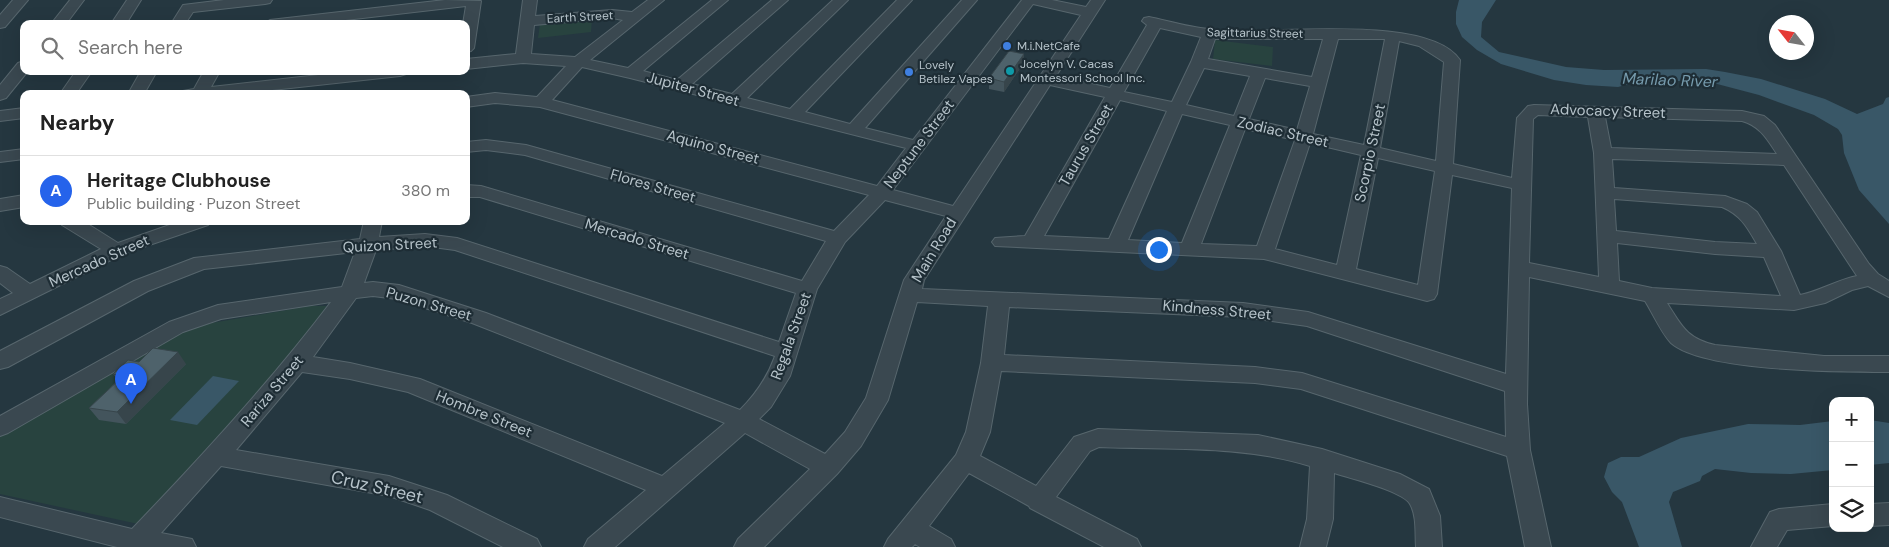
<!DOCTYPE html>
<meta charset="utf-8">
<style>
:root{--surface:#fff;--page:#f6f6f6;--text:#222;--muted:#767676;--line:#e0e0e0;--accent:#2563eb}
body{margin:0;font-family:"DM Sans",sans-serif;background:var(--page);color:var(--text)}
.controls{position:absolute;right:15px;bottom:15px;display:grid;overflow:hidden;border-radius:10px;box-shadow:0 5px 20px #0002}
.controls button{width:45px;height:45px;display:grid;place-items:center;padding:0;border:0;border-bottom:1px solid var(--line);background:var(--surface);color:var(--text);font:25px sans-serif}
.compass{position:absolute;left:1769px;top:15px;width:45px;height:45px;border-radius:50%;background:var(--surface);box-shadow:0 5px 20px #0002;rotate:301deg}
.you{position:absolute;left:1158px;top:249px;width:18px;height:18px;margin:-12px;border:4px solid #fff;border-radius:50%;background:#1a73e8;box-shadow:0 0 0 8px #1a73e833}
.badge{display:grid;place-items:center;width:32px;height:32px;border-radius:50%;background:var(--accent);color:#fff;font-size:16px;font-weight:700}
.pin{position:absolute;translate:-50% -41px;filter:drop-shadow(0 1px 2px #0008)}
.pin::after{content:'';position:absolute;top:26px;width:18px;height:15px;background:inherit;clip-path:polygon(0 0,100% 0,50% 100%)}
.list{margin:0;padding:0;list-style:none}
h2{display:flex;justify-content:space-between;align-items:center;height:65px;margin:0;padding:0 20px;font-size:21px}
h2 small{font-size:16px;font-weight:400;color:var(--muted)}
.list li{display:grid;grid-template-columns:32px 1fr auto;gap:15px;align-items:center;box-sizing:border-box;height:70px;padding:0 20px;border-top:1px solid var(--line)}
.list b{display:block;font-size:19px;white-space:nowrap}
.list p{margin:0;font-size:16px;white-space:nowrap;color:var(--muted)}
.list em{font-size:16px;font-style:normal;color:var(--muted)}
.icon{flex:none;width:28px;height:28px;fill:none;stroke:currentColor;stroke-width:2;stroke-linecap:round;stroke-linejoin:round}
.map{position:relative;flex:none;width:1889px;height:547px;overflow:hidden}
.search{position:absolute;background:var(--surface);box-shadow:0 5px 20px #0002;left:20px;top:20px;width:450px;height:55px;display:flex;align-items:center;gap:12px;box-sizing:border-box;padding:0 18px;border-radius:10px;color:var(--muted);font-size:19px}
.panel{position:absolute;background:var(--surface);box-shadow:0 5px 20px #0002;left:20px;top:90px;width:450px;height:135px;border-radius:10px}
.map>svg:first-child{display:block}
</style>
<div class="map">
<svg width="1889" height="547" viewBox="0 0 1889 547">
<rect width="100%" height="100%" fill="#253740"/>
<g fill="#28433f">
<path d="M592,18L591,32L538,38L540,24Z"/>
<path d="M1215,40L1273,47L1272,66L1213,59Z"/>
<path d="M310,306H326V314L143,525L0,494V434L183,328Z"/>
</g>
<g fill="#395767">
<path d="M1459,0H1496L1482,22L1481,37L1499,52L1566,67L1604,70L1706,69L1725,72L1761,79L1825,99L1857,114L1883,104L1886,98L1889,97V224L1859,190L1844,153L1842,135L1838,129L1814,115L1759,95L1702,80L1633,83L1618,87L1586,85L1554,80L1501,64L1477,50L1462,37L1456,24V12Z"/>
<path d="M213,376L239,381L197,425L170,420Z"/>
<path d="M1870,420L1889,423V463L1870,465Z"/>
<path d="M1833,421V470L1791,474L1751,473L1715,469L1702,476L1700,481L1673,492L1669,502L1682,547H1639L1622,502L1612,492L1604,477L1608,463L1621,457H1639L1681,438L1748,424L1800,425Z"/>
</g>
<g fill="none" stroke-linecap="round" stroke-linejoin="round">
<defs>
<g id="street">
<path d="M13,0H28L5,27L0,28V15Z"/>
<path d="M70,0H84L66,24H51Z"/>
<path d="M127,0H141L126,24H111Z"/>
<path d="M224,0H272L270,3L265,4L193,12L185,24H171L183,5Z"/>
<path d="M445,0L481,1L474,48L471,51L466,52V24H463L466,6L311,24H263L270,20Z"/>
<path d="M523,0H537L535,16L612,10L632,12L648,0H664L590,60L628,68L712,0H728L643,71L677,80L772,0H788L692,84L732,94L833,0H848L747,98L790,109L897,0H912L805,112L850,124L962,0H977L865,128L913,140L1022,0H1052L1086,7L1091,0H1105L1056,76L1110,88L1147,25L1142,21L1144,18L1149,17C1168,21 1189,27 1208,29C1265,37 1426,11 1460,60L1453,164L1512,178L1517,118L1528,106L1534,105L1742,111L1764,116L1775,125L1869,264L1878,274L1889,281V297L1868,286L1852,290L1825,303L1794,310L1667,303C1682,326 1686,338 1715,345L1824,356H1889V372C1843,372 1704,372 1671,343C1662,334 1652,312 1645,301L1529,277L1527,404L1530,450L1551,547H1525L1507,456L1301,389L1255,383L1001,371L990,432L980,456L1036,486L1074,437L1098,429L1258,435L1322,449L1400,474L1429,489L1440,516L1442,547H1416C1415,534 1417,516 1410,504C1403,491 1349,478 1334,473L1333,519L1326,547H1300L1307,519L1310,466C1243,445 1168,450 1099,447L1090,451L1056,497L1137,539L1141,547H1104L1030,508L1029,506L969,473L929,526L951,539L955,547H920L915,544L912,547H884L888,539L956,455L966,432L981,363L988,306L917,302L888,400L861,446L837,474L764,547H734L738,539L810,469L745,433L615,547H584L588,539L646,490L408,392L350,379L302,372L236,450L389,476L447,495L537,539L541,547H503L430,510L389,496L221,466L161,533L192,539L196,547H117L0,517V497L132,529C202,456 270,382 331,302L221,319L183,332L8,433L0,436V416L169,322L218,305L342,287L355,252L204,269L148,291L8,367L0,369V351L134,281L194,258L360,239L364,221H382L379,237L425,234L457,238L779,342L796,293L480,197H466V185L481,186L802,281L826,241L525,155L486,150L466,152V142L486,140L526,145L834,231L869,195L540,107L495,103L466,107V97L495,93L537,97L566,66L523,63L466,69V59L516,54ZM1033,4L1081,15L953,206L893,190ZM612,18L623,20L575,57L531,54L534,25ZM1160,28L1201,37L1191,62L1172,102L1124,92ZM1215,39H1323L1312,77L1208,59ZM1338,39H1385L1364,145L1313,134ZM1399,41L1419,46L1444,62L1436,161L1380,148ZM582,67L630,78L906,148L877,186L552,100ZM1204,68L1250,76L1234,116L1186,105ZM1265,78L1310,86L1297,130L1249,119ZM1050,85L1105,97L1025,236L995,238L992,242L995,246L1264,259L1427,301L1434,299L1437,294L1452,175L1512,188L1506,374L1308,312L1243,303L922,289L924,280ZM1120,100L1167,111L1109,239L1044,236ZM1182,114L1230,125L1182,243L1128,240ZM1538,115L1588,117L1594,153L1599,277L1529,263L1533,119ZM1605,117L1742,121C1760,126 1767,139 1777,154L1611,148ZM1245,129L1295,140L1257,246L1201,244ZM1310,143L1361,155L1337,265L1275,249ZM1378,158L1435,171L1418,285L1356,269ZM1612,159L1784,165L1857,276C1837,280 1820,291 1800,295L1781,251L1757,212L1747,204L1725,196L1614,188ZM1614,199L1722,207C1741,215 1747,227 1757,244L1715,242L1616,231ZM885,200L946,216L904,280L866,398L845,432L825,454L759,419L771,407L790,376L817,289L845,242ZM1617,243L1715,254L1764,257L1781,296L1652,288L1619,281ZM425,246L455,250L775,356C767,378 756,394 740,410L486,313L399,285L373,282L364,283L376,250ZM373,296L397,299L472,323L725,423L662,476L420,379L350,363L313,357L356,298ZM1009,307L1243,317L1307,326L1505,391L1506,437L1302,373L1255,367L1004,355Z"/>
<path d="M24,61V71H28L6,98L0,100V85L18,63Z"/>
<path d="M76,71H92L76,94H60Z"/>
<path d="M141,71H157L144,94H128Z"/>
<path d="M204,71H220L211,87L354,71H408L406,74L400,76L236,94H181L183,91L194,89Z"/>
<path d="M24,108V118L0,121V111Z"/>
<path d="M24,149V159L0,162V152Z"/>
<path d="M24,195V207L0,211V199Z"/>
<path d="M60,221H83L118,243L181,221H210L208,225L123,254L0,315V299L13,293L0,283V266L7,268L30,284L101,249L62,225Z"/>
<path d="M1889,503V525L1870,526V504Z"/>
<path d="M1833,504V526L1787,530L1777,547H1751L1770,512L1779,509Z"/>
</g>
</defs>
<use href="#street" stroke="#57666d" stroke-width="2"/>
<use href="#street" fill="#3a4850" fill-rule="evenodd"/>
</g>
<g fill="#43545c">
<path d="M1024,54L1023,64L1004,92L989,89V78Z"/>
<path d="M139,362L186,364L126,424L99,420L89,408L118,380L113,374Z"/>
</g>
<g fill="#37454b">
<path d="M1024,54L1023,64L1004,92V82Z"/>
<path d="M178,352L186,364L126,424L117,412Z"/>
</g>
<g fill="#4e626b" stroke="#37454b">
<path d="M1009,51L1024,54L1004,82L989,78Z"/>
<path d="M153,348L178,352L117,412L89,408L123,376L113,374L128,360L139,362Z"/>
</g>
<g fill="#3f7fe0" stroke="#1e2d35" stroke-width="2">
<circle cx="1007" cy="46" r="5"/>
<circle cx="909" cy="72" r="5"/>
</g>
<circle fill="#0f9aa8" stroke="#1e2d35" stroke-width="2" cx="1010" cy="71" r="5"/>
<g text-anchor="middle" dominant-baseline="central" stroke-width="4.5" stroke-linejoin="round" paint-order="stroke">
<g font-size="12" fill="#b6c3ca" stroke="#1e2d35">
<text transform="translate(580 17) rotate(-3)">Earth Street</text>
<text transform="translate(1255 33) rotate(1)">Sagittarius Street</text>
</g>
<g font-size="12" fill="#b6c3ca" stroke="#1e2d35" text-anchor="start">
<text x="1017" y="46">M.i.NetCafe</text>
<text x="1020" y="64">Jocelyn V. Cacas<tspan x="1020" dy="14">Montessori School Inc.</tspan></text>
<text x="919" y="65">Lovely<tspan x="919" dy="14">Betilez Vapes</tspan></text>
</g>
<g font-size="15" fill="#b6c3ca" stroke="#1e2d35">
<text transform="translate(693 89) rotate(15)">Jupiter Street</text>
<text transform="translate(1608 111) rotate(2)">Advocacy Street</text>
<text transform="translate(1283 132) rotate(13)">Zodiac Street</text>
<text transform="translate(919 144) rotate(-53)">Neptune Street</text>
<text transform="translate(1086 145) rotate(-60)">Taurus Street</text>
<text transform="translate(713 147) rotate(15)">Aquino Street</text>
<text transform="translate(1370 153) rotate(-78)">Scorpio Street</text>
<text transform="translate(653 186) rotate(16)">Flores Street</text>
<text transform="translate(637 239) rotate(17)">Mercado Street</text>
<text transform="translate(390 245) rotate(-3)">Quizon Street</text>
<text transform="translate(934 250) rotate(-59)">Main Road</text>
<text transform="translate(99 261) rotate(-24)">Mercado Street</text>
<text transform="translate(429 304) rotate(16)">Puzon Street</text>
<text transform="translate(1217 310) rotate(5)">Kindness Street</text>
<text transform="translate(791 336) rotate(-70)">Regala Street</text>
<text transform="translate(272 391) rotate(-50)">Rariza Street</text>
<text transform="translate(484 414) rotate(22)">Hombre Street</text>
</g>
<g font-size="16" font-style="italic" fill="#769bad" stroke="#1e2d35">
<text transform="translate(1670 80) rotate(2)">Marilao River</text>
</g>
<g font-size="18" fill="#b6c3ca" stroke="#1e2d35">
<text transform="translate(377 487) rotate(13)">Cruz Street</text>
</g>
</g>
</svg>
<div class="controls">
<button>+</button>
<button>−</button>
<button><svg class="icon" aria-label="layers" viewBox="0 0 24 24"><path d="M12 4l9 5-9 5-9-5zM3 14l9 5 9-5"/></svg></button>
</div>
<svg class="compass" viewBox="-18 -18 36 36"><path d="M0-13l5 13h-10z" fill="#e53935"/><path d="M0 13l5-13h-10z" fill="#767676"/></svg>
<div class="you"></div>
<div class="pin badge" style="left:131px;top:404px">A</div>
<div class="search"><svg class="icon" aria-label="search" viewBox="0 0 24 24"><circle cx="10" cy="10" r="6"/><path d="M15 15l6 6"/></svg>Search here</div>
<section class="panel">
<h2>Nearby<small></small></h2>
<ul class="list">
<li><span class="badge">A</span><div><b>Heritage Clubhouse</b><p>Public building · Puzon Street</p></div><em>380 m</em></li>
</ul>
</section>
</div>
